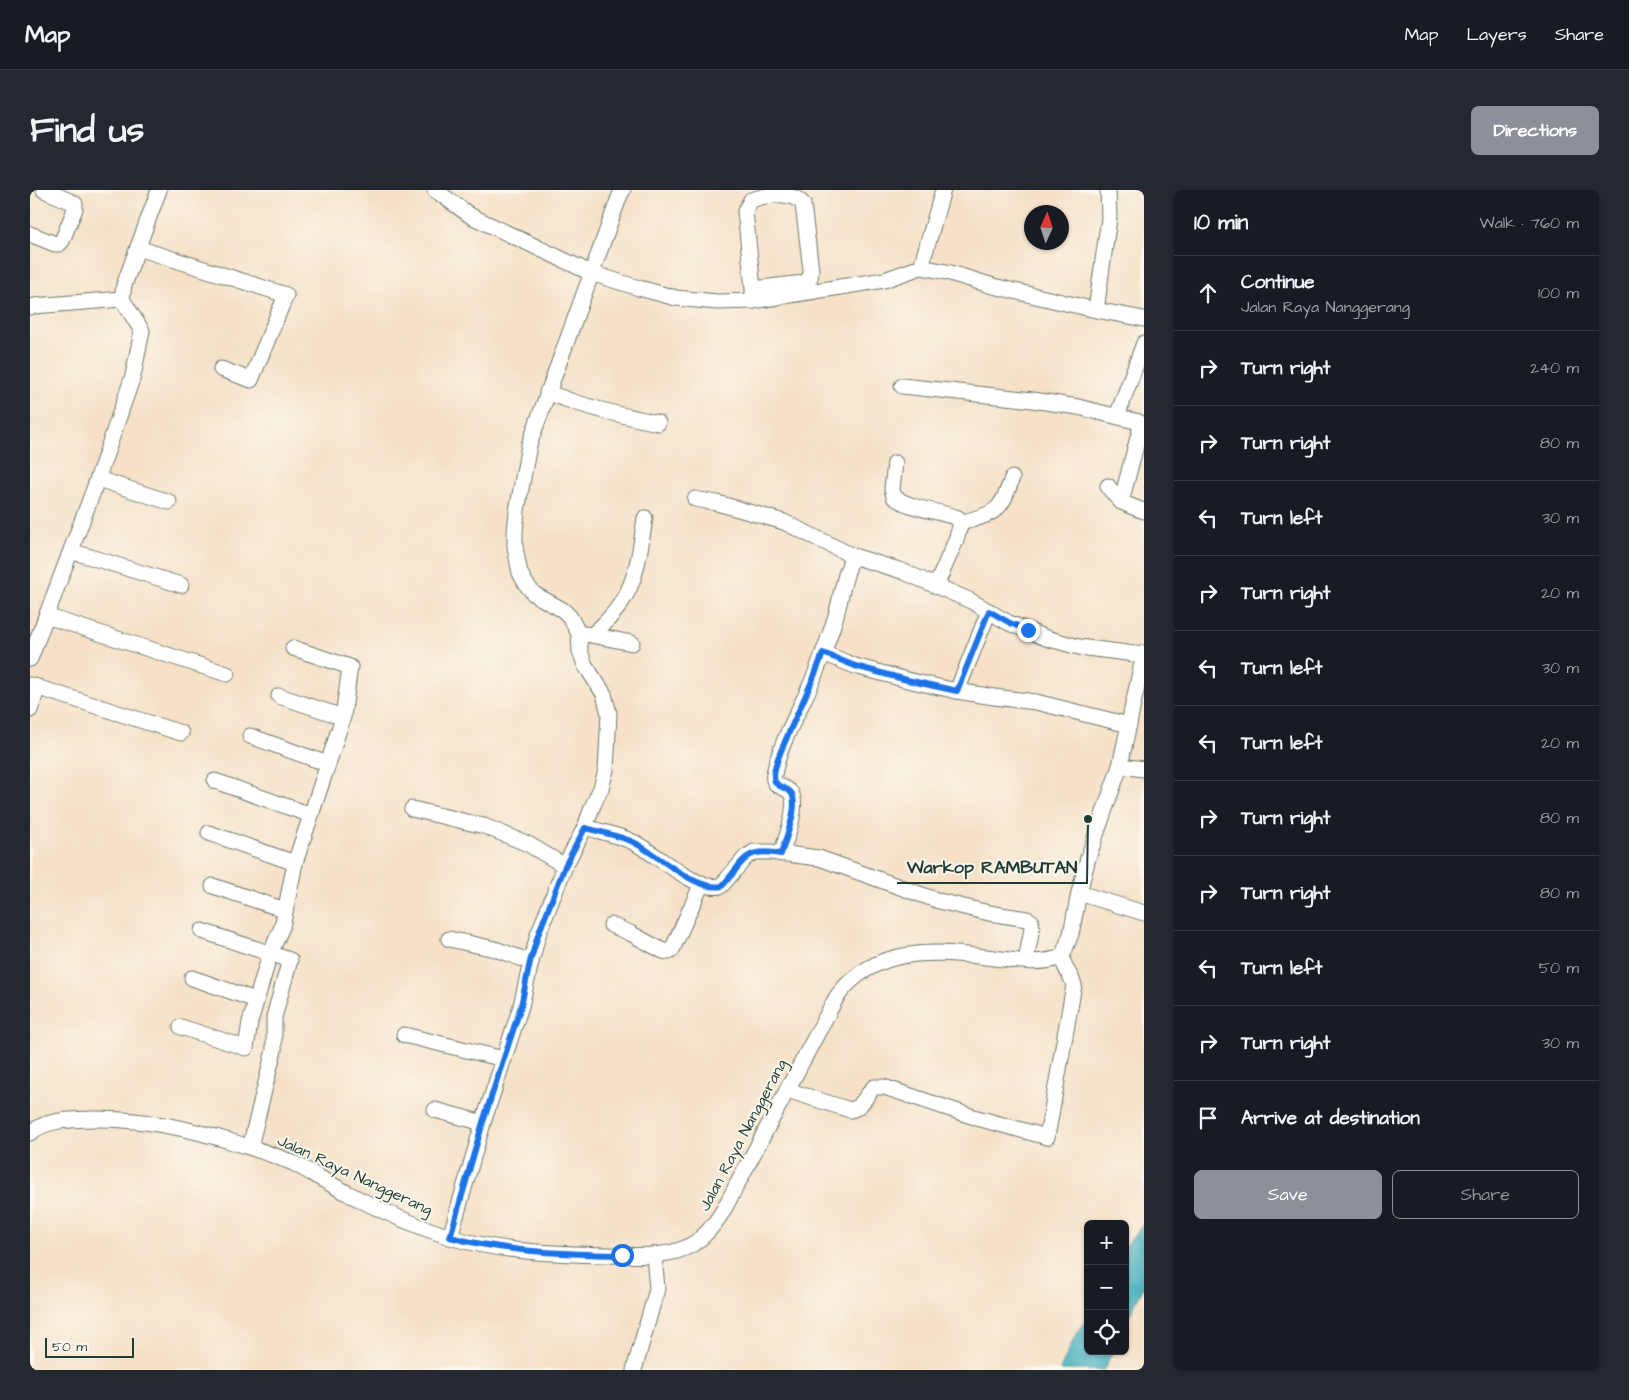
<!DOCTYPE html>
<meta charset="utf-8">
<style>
:root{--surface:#171b24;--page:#242831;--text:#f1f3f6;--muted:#9ea1a6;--line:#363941;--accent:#8c9099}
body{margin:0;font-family:"Architects Daughter",sans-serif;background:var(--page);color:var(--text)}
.controls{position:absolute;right:15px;bottom:15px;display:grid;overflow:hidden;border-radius:8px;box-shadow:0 1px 4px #0004}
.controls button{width:45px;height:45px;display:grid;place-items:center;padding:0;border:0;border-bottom:1px solid var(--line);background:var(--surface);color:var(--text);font:25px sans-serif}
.compass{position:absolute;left:994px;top:15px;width:45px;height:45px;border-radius:50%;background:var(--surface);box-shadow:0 1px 4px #0004;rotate:3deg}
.scale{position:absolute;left:15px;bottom:12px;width:89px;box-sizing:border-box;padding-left:5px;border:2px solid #1f3d34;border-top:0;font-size:14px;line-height:18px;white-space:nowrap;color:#1f3d34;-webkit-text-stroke:4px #fbf7ec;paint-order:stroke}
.stop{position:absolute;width:15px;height:15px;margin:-11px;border:4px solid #1a73e8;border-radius:50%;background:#fff}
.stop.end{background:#1a73e8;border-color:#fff;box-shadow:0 1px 5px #0008}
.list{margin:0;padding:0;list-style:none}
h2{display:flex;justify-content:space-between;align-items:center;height:65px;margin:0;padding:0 20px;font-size:21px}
h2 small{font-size:16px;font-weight:400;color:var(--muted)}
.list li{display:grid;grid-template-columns:32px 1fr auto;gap:15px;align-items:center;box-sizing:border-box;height:75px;padding:0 20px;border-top:1px solid var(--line)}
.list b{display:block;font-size:19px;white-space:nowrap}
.list p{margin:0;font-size:16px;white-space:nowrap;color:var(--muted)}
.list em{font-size:16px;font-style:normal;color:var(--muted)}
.actions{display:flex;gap:10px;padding:15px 20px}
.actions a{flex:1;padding:11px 0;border:1px solid var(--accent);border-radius:8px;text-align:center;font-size:18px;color:var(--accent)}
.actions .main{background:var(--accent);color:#fff}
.icon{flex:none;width:28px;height:28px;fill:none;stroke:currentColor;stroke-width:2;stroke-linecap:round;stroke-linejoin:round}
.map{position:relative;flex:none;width:1114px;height:1180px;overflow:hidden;border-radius:8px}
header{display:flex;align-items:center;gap:30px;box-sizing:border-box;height:70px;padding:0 25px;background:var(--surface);border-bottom:1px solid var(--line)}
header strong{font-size:24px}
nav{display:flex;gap:28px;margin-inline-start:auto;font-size:18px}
.intro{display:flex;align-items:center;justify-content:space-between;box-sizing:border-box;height:120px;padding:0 30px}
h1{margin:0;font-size:35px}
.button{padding:12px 22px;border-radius:8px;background:var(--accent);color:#fff;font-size:18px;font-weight:700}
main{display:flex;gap:30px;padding:0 30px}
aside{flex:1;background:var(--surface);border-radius:8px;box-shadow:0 1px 4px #0004}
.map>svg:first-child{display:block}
</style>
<header>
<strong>Map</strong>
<nav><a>Map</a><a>Layers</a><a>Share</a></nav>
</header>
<div class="intro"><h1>Find us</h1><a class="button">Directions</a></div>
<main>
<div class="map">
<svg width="1114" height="1180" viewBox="0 0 1114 1180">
<rect width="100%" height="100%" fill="#fbf7ec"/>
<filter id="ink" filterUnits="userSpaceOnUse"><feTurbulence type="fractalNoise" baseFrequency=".02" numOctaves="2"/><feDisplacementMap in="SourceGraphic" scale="10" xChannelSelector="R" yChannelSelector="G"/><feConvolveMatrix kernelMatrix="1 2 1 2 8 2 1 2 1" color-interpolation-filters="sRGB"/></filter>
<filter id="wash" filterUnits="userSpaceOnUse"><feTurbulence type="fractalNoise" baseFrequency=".0096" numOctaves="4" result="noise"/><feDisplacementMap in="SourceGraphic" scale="20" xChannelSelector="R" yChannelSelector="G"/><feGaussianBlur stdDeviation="1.12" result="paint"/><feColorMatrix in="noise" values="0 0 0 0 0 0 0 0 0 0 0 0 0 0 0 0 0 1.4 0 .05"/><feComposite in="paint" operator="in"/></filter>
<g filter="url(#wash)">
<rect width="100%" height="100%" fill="#f6e1c8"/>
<g fill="#40aebd" stroke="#307678">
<path d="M1114,1033V1097L1095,1134V1057Z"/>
<path d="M1058,1127V1161H1083L1074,1180H1030L1044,1148Z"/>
</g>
</g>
<g filter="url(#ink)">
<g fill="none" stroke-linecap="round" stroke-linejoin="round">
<defs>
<g id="minor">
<path d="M405,0L441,26L561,83L609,98L646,108L687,112L723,111L854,90L891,77L917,82L963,96L1066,120L1114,129"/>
<path d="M0,44L25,54H29L32,51L45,19V14L42,12L14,0"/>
<path d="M108,58L256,105L221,190L191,179"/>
<path d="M891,77L913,0"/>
<path d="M723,111V99L715,21L721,10C737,5 761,0 773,14L781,80L780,88L773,93L723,99"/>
<path d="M0,117L4,116L92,109"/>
<path d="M1066,120L1079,28L1078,0"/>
<path d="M872,196L1003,210L1048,217L1109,232L1111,236L1110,240L1091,312"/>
<path d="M517,202C553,217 590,225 628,233"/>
<path d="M1087,226L1114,153"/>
<path d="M865,273L862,299L864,307C883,320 907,320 928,328L931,333L926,350L906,396"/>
<path d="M68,289L139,312"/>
<path d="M1078,296C1088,312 1096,315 1114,321"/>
<path d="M665,309L687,313L754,332L823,366L872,381L941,411L979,433L1016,448L1049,457L1113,465"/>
<path d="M931,333C966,322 970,324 982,288"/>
<path d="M41,361L151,395"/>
<path d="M16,426L197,484"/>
<path d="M556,444L602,453"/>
<path d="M562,445C605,408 607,381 615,328"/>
<path d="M793,463L825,476L877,490L927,501L959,421"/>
<path d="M0,469L64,299L103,186L112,141L92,109L94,95L129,0"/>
<path d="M0,495L151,543"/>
<path d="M927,501L964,507L1006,512L1099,535"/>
<path d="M249,506L313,527"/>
<path d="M0,520L8,497"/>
<path d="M220,546L298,574"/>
<path d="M1090,576L1114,579"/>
<path d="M185,591L281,625"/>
<path d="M382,619L454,636L498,654L535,676"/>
<path d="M555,637C571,642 588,645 603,652C626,663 666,702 691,696L716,667L724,662H740L789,668L909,711L959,723L997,729L1001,731L1002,738L996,771"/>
<path d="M179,643L265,673"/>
<path d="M751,664C756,649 768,619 762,605C758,595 741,599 744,584C751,548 773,516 786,482C793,463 801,444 806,425C812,404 813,387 823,366"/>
<path d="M183,696L255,720"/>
<path d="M1049,703L1114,723"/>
<path d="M581,735L600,743L633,761L639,762L642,760L672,693"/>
<path d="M172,741L260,770L244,827V860L220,957"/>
<path d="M419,749L465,759L501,772"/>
<path d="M162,788L226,810"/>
<path d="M151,837L216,858L220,832L240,764L252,737L265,673L298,574L313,527L320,477L263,458"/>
<path d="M374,845L474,869"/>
<path d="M757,900L820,920C832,918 836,905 844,897H854L947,928L1017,947L1044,795C1041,785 1034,778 1032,767"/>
<path d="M405,920L453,933"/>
<path d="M0,943C17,929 40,930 61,929C111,928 159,938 206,953C225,959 245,965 263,973C282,983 300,994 319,1004C351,1021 386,1036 420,1047C468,1062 528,1064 578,1065C605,1065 638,1069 663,1054C676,1046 685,1034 693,1021L806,808C843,755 907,760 964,768C986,771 1011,775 1032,767L1041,744L1049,703L1058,668L1090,576L1114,463"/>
<path d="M420,1047L453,933L491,816L501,772L508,745L535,676L555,637L563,615L571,598L576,580L579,524L574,504L555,475L550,461L549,444L540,427L533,420L504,404L496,394L490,383L488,373L485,357V342L487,321L499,255L590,5L593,0"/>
<path d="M604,1180L627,1099L624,1065"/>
</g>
</defs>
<use href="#minor" stroke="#6a7668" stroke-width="17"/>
<use href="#minor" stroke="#fff" stroke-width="15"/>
</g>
</g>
<g fill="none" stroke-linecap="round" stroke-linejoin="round" filter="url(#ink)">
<path stroke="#1a73e8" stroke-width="6" d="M592,1065C534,1064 476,1062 420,1047L453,932L491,816L500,772L508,745L535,676L555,638C571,642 589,646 603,652C626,663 666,702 692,696C715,672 712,657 751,664C755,649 769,618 762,604C758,596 744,599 744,587C744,574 752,559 757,547C769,519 783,492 793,463L825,476L877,490L927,501L959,421L980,433L998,440"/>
</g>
<g text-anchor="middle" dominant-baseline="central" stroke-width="4" stroke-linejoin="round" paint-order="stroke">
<g font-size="16" fill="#1f3d34" stroke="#fbf7ec">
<text transform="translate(713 945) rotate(-62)">Jalan Raya Nanggerang</text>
<text transform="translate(325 985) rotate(25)">Jalan Raya Nanggerang</text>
</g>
</g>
<path fill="none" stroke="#1f3d34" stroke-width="2" d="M1058 629L1057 693H867"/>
<circle fill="#1f3d34" stroke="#fbf7ec" stroke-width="2" cx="1058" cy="629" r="5"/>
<g font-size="18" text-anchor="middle" font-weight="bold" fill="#1f3d34" stroke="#fbf7ec" stroke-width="4" stroke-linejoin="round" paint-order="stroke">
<text x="962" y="683">Warkop RAMBUTAN</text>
</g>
</svg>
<div class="controls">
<button>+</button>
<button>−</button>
<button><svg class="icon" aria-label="locate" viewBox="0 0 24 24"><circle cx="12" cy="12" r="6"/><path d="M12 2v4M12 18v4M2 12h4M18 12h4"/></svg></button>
</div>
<svg class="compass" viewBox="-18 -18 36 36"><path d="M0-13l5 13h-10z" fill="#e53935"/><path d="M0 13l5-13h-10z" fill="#9ea1a6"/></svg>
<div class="scale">50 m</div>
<div class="stop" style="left:592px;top:1065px"></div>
<div class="stop end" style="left:998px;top:440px"></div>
</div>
<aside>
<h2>10 min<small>Walk · 760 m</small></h2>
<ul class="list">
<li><svg class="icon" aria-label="ahead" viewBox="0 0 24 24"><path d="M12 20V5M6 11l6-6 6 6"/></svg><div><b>Continue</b><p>Jalan Raya Nanggerang</p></div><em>100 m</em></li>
<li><svg class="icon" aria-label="right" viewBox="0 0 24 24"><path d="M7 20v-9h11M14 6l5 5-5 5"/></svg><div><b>Turn right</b></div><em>240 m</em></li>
<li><svg class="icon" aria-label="right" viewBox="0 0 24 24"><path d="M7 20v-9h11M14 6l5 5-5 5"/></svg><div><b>Turn right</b></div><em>80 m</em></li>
<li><svg class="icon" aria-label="left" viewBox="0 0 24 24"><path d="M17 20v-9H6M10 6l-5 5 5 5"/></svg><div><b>Turn left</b></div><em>30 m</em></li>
<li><svg class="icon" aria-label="right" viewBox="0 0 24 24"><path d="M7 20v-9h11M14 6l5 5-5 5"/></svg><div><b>Turn right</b></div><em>20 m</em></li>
<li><svg class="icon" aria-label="left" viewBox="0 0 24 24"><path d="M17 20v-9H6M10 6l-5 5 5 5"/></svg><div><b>Turn left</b></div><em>30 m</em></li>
<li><svg class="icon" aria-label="left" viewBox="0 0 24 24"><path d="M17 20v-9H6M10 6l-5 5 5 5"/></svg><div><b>Turn left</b></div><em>20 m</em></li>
<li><svg class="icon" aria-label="right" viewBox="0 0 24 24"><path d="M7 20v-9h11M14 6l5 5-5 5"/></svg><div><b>Turn right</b></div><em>80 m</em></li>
<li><svg class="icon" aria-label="right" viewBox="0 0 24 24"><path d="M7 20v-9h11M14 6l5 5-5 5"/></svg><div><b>Turn right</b></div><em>80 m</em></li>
<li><svg class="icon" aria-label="left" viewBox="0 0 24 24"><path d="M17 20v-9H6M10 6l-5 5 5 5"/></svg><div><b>Turn left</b></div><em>50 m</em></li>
<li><svg class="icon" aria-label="right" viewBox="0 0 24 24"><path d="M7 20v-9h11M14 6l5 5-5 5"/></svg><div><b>Turn right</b></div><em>30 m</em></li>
<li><svg class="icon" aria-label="arrive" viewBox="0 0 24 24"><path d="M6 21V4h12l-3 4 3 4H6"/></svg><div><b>Arrive at destination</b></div></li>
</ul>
<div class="actions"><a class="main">Save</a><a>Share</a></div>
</aside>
</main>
